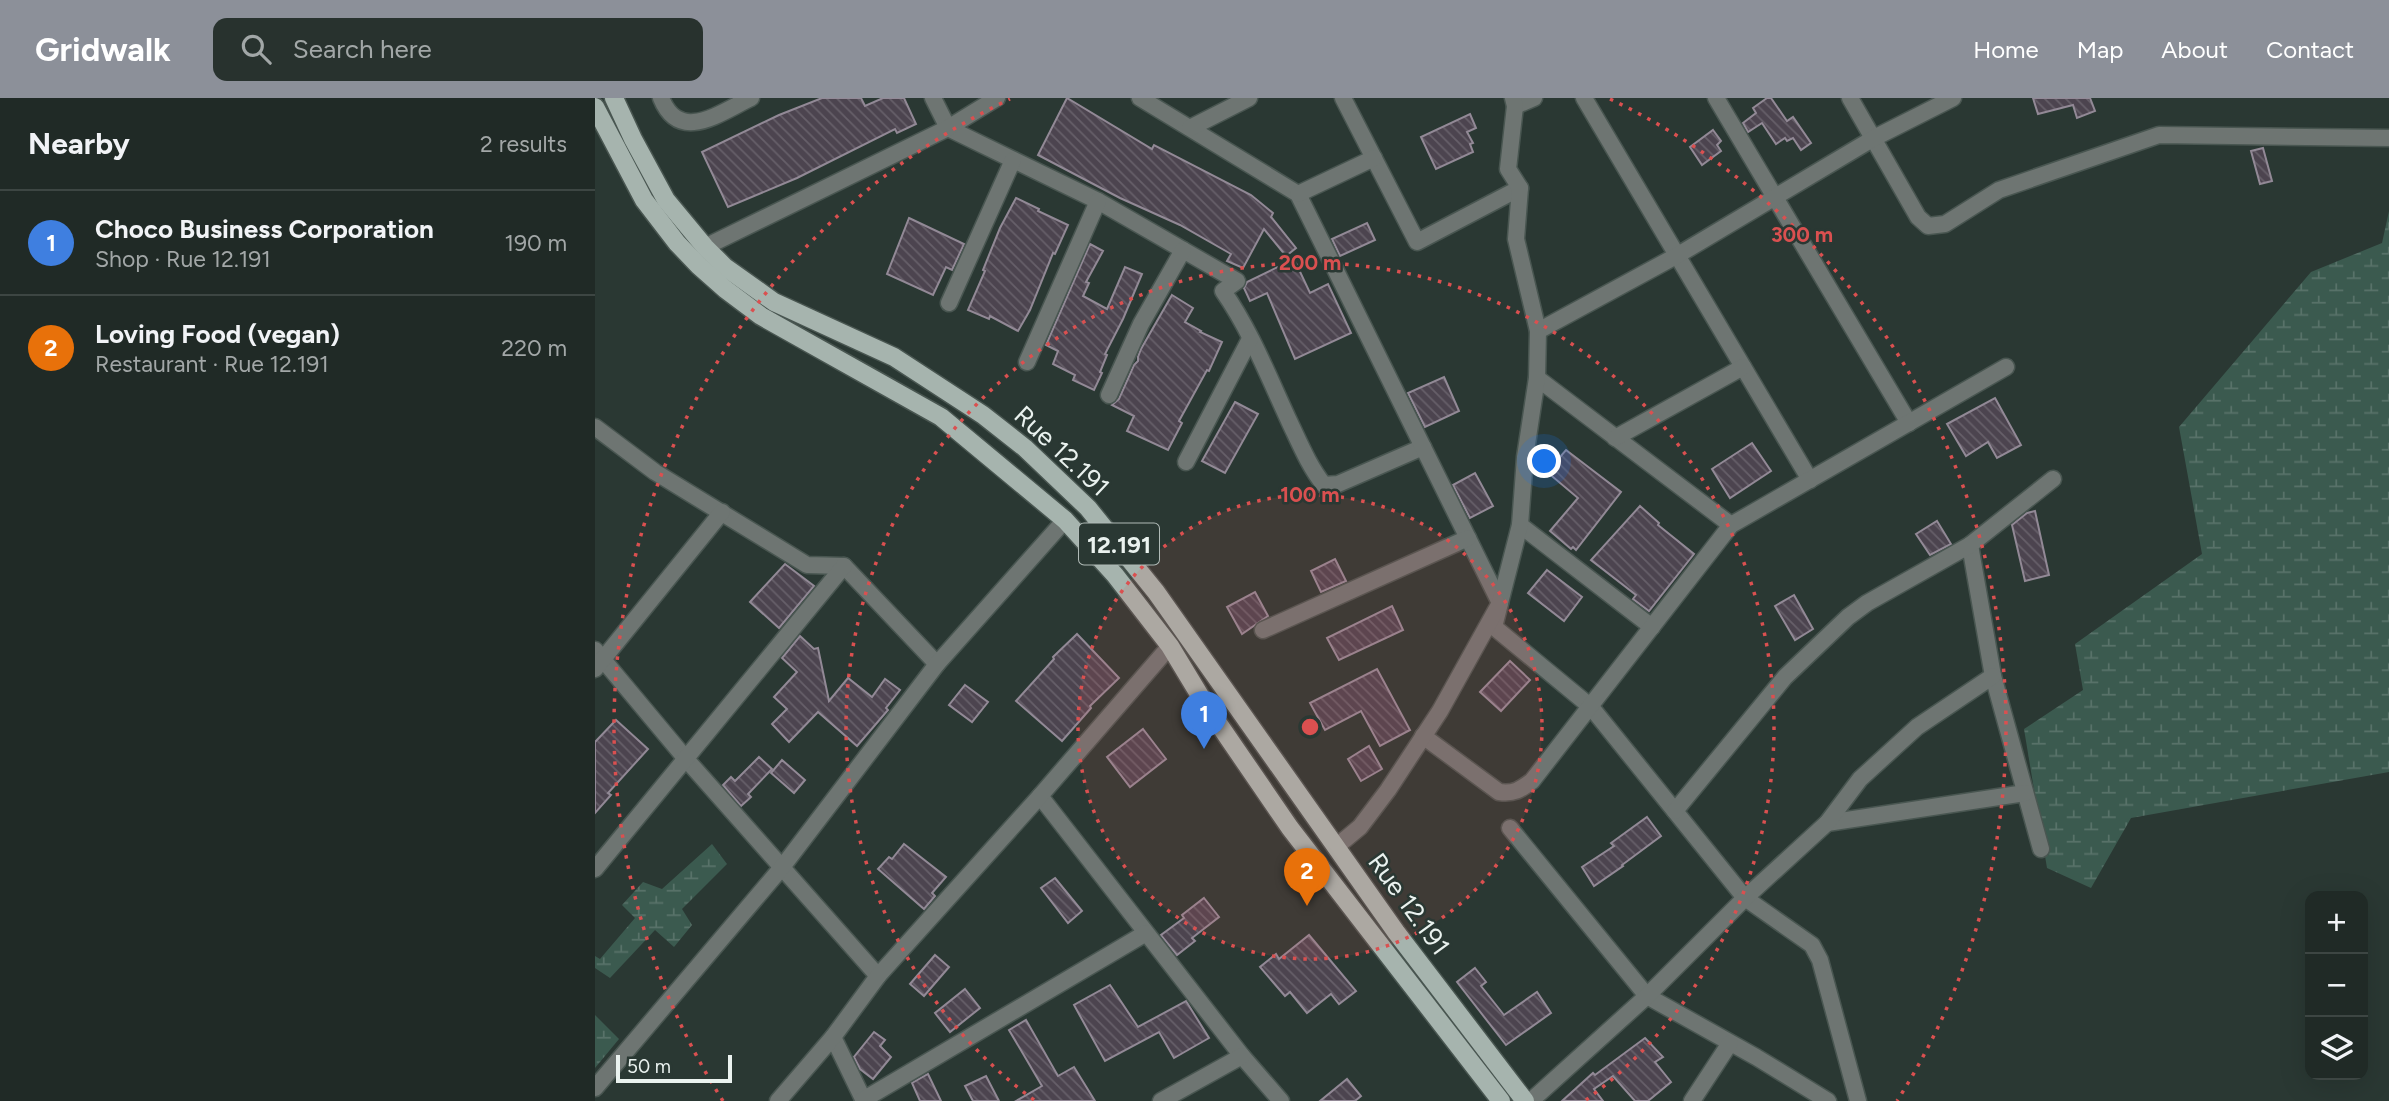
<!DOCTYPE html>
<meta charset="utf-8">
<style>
:root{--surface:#202a26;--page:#28322e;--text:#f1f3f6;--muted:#a2a7a7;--line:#3d4643;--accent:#8c9099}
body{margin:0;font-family:Figtree,sans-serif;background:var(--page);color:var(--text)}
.controls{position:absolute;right:21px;bottom:21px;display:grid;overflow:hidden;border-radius:14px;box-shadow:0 7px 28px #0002}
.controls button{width:63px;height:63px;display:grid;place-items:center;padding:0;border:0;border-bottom:2px solid var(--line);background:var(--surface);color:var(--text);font:35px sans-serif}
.scale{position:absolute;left:21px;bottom:18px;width:116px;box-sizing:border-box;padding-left:7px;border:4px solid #eaf2ef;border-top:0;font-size:19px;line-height:24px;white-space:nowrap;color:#eaf2ef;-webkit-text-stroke:5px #2a3833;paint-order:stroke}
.you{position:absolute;left:950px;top:364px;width:24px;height:24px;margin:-18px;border:5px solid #fff;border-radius:50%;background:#1a73e8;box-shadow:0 0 0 10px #1a73e833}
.badge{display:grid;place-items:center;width:46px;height:46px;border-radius:50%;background:var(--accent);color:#fff;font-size:23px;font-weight:700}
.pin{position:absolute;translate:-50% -58px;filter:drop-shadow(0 2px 4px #0008)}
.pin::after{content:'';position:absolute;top:37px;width:24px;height:21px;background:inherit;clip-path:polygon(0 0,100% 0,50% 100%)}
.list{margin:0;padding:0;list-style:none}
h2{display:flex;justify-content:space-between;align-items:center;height:91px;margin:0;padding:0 28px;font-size:30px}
h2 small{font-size:23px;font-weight:400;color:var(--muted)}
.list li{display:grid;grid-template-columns:46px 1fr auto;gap:21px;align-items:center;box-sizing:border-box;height:105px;padding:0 28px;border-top:2px solid var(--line)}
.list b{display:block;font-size:26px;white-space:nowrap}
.list p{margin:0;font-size:23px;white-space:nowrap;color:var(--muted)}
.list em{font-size:23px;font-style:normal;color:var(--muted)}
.icon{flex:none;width:38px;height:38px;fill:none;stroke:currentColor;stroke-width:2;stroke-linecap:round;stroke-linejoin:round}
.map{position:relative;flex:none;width:1794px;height:1003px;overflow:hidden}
header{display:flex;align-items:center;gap:42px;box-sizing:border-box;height:98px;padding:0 35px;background:var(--accent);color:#fff}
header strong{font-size:33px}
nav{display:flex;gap:38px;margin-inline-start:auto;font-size:24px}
.search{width:490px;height:63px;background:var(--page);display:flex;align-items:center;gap:18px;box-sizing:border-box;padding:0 24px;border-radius:14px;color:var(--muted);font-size:26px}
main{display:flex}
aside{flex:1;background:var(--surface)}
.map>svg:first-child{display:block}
</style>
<header>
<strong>Gridwalk</strong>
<div class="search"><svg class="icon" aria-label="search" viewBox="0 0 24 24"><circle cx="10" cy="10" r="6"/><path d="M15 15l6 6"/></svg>Search here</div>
<nav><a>Home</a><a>Map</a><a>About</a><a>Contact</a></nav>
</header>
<main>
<aside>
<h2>Nearby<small>2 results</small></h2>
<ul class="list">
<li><span class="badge" style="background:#3f7fe0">1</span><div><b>Choco Business Corporation</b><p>Shop · Rue 12.191</p></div><em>190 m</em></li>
<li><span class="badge" style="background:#e8710a">2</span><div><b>Loving Food (vegan)</b><p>Restaurant · Rue 12.191</p></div><em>220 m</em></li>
</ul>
</aside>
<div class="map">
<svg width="1794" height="1003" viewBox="0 0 1794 1003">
<defs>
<pattern id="wetland-marsh" width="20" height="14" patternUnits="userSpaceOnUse" patternTransform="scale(1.75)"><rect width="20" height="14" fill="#3b5a4f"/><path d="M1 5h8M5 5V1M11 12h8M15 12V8" fill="none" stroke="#587269"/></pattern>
<pattern id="building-back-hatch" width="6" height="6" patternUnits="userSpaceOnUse" patternTransform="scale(1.75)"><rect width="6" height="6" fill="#4c444f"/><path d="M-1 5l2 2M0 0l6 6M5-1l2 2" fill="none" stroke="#665f69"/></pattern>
</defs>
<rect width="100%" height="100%" fill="#2a3833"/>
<g fill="url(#wetland-marsh)">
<path d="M1794,113V674L1536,720L1496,790L1452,770L1429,631L1488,592L1480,546L1607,456L1584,329L1716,174L1787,145Z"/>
<path d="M117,746L132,766L87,811L97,827L79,849L60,832L15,880L0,870V858L5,861L40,820L27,807L48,784L67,791Z"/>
<path d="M0,917L24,941L0,970Z"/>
</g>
<g fill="url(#building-back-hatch)" stroke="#928996" stroke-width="2">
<path d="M227,0H266L270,8L288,0H309L321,26L302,35L300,31L202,80L133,109L107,54L184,17Z"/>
<path d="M472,0L557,51L559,47L656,97L678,115L676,119L701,150L691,158L669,131L648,170L632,163L636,156L585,127L525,100L443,57Z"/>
<path d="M1172,0H1176L1192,23L1198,19L1216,45L1206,52L1198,40L1192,43L1190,40L1181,46L1167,25L1153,34L1148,25L1161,15L1158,10Z"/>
<path d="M1438,0H1495L1500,13L1482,20L1478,7L1443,16Z"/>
<path d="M875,16L881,30L872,34L878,45L875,46L878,54L841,71L826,39Z"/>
<path d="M1118,32L1126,43L1122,47L1126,53L1107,67L1095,49Z"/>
<path d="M1668,50L1677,83L1665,86L1656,53Z"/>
<path d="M421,100L444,111L443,113L473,127L460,156L458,155L435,212L423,233L395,218L394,221L373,212L390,173L388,172L405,130Z"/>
<path d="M314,120L369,146L357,172L351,169L338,197L292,176Z"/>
<path d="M772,125L780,142L745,158L737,141Z"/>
<path d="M495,146L508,153L491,184L494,185L488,198L512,211L530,169L547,176L528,221L510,256L512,257L505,274L507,275L499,292L478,282L480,277L458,266L463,253L451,247Z"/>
<path d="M699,161L715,195L733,186L756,235L700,261L672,195L655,203L649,190L652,184Z"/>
<path d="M577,197L598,210L590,224L606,233L605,234L627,244L614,273L612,272L584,323L587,325L573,352L532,333L539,318L517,307L524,301L539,267L543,263V259L546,251Z"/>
<path d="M849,279L864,313L830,329L813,295Z"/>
<path d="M1400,300L1426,347L1402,360L1393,344L1371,358L1352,326Z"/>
<path d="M640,304L663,316L630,375L607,363Z"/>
<path d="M1157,345L1176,373L1135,400L1117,371Z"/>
<path d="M971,352L1026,394L981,452L978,449L976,451L955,433L983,400L952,374Z"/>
<path d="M880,375L898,408L875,420L858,387Z"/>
<path d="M1045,408L1064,425L1063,427L1099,456L1054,513L1038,501L1041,497L996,462Z"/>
<path d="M1440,413L1454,477L1430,483L1417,427L1432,415Z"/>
<path d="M1342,423L1356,446L1335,457L1321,436Z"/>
<path d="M740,461L751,483L726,494L716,473Z"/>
<path d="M190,466L219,488L184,530L155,504Z"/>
<path d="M952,472L987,499L969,523L933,495Z"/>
<path d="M660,494L673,518L647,536L632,509Z"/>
<path d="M1199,497L1218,531L1200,542L1180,508Z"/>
<path d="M797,508L808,532L744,562L732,540Z"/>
<path d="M482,536L524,580L495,608L496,610L467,643L421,603L459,561L458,559Z"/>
<path d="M205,538L219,551L223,550L234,603L253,580L277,599L290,581L305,592L291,610L293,612L262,648L223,614L194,644L177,626L192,611L179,599L202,574L187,560Z"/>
<path d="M915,563L935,582L906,613L885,594Z"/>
<path d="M782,571L815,632L785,648L766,613L730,632L715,605Z"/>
<path d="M370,587L393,604L377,624L354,607Z"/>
<path d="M21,622L53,651L13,695L16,697L0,715V644Z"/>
<path d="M548,631L571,661L535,689L512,659Z"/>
<path d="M774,648L787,671L766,683L753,661Z"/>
<path d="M164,659L177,671L153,696L156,699L146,708L128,687L136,679L140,683Z"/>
<path d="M187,662L210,682L199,695L176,675Z"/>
<path d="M1052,719L1066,738L1027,767L1028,768L999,788L987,769L1019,748L1016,745Z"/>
<path d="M309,746L351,779L337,795L340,798L329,811L283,771L294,759L297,761Z"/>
<path d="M460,780L487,813L473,825L446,790Z"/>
<path d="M609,800L624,819L597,840L600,843L582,857L566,837L589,820L587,817Z"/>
<path d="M714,837L761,893L744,906L736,896L712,915L695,894L690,898L665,869L681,856L684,861Z"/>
<path d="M340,857L354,869L329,898L315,886Z"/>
<path d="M880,870L891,884L886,888L909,917L942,894L956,915L911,947L862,884Z"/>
<path d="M515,887L543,929L591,903L614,940L579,960L564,934L510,963L479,907Z"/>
<path d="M370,891L385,910L355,934L340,915Z"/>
<path d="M431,922L463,978L479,969L500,1003H421L447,988L414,932Z"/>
<path d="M279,934L290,942L285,948L296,959L278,981L265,971L259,959Z"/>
<path d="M1050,940L1068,959L1060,964L1076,984L1053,1003H1040L1018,978L999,991L1008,1003H967L998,975L1000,977Z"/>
<path d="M333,976L346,1003H325L317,985Z"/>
<path d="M391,978L404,1003H378L370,988Z"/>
<path d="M752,981L766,998L760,1003H725Z"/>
</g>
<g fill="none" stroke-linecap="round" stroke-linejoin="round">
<defs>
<g id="minor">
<path d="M66,0C85,46 124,15 156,0"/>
<path d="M338,0L353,30L503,103L642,183L628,193C656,233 674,280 695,325C705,346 714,368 729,387L743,386L828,349"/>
<path d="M545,0L703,96L905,505L899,529L996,609L1150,800L1217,847L1225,862L1263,1003"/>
<path d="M748,0L822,144L925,90"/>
<path d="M989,0L1215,382"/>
<path d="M1121,0L1314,325"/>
<path d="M1255,0L1323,119L1333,128L1350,126L1404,92L1564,37L1794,40"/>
<path d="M920,8L939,0"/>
<path d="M595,30L654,0"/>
<path d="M703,96L779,60"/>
<path d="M110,149L353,30L402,0"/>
<path d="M354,205L418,62"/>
<path d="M943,233L1083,157L1279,40L1358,0"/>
<path d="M432,264L503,103"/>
<path d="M942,280L1136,427"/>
<path d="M514,297L546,226L588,152"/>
<path d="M0,329L60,374L212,467L249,468L342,566"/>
<path d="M1020,340L1148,269"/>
<path d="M591,364L655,241"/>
<path d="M925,427L1057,529"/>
<path d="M1375,447L1398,578L1446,751"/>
<path d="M668,532L873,440"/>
<path d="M0,552L91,661L283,878"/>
<path d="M0,571L127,414"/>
<path d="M828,638L904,694C919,696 925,692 937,683L1136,427L1411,269"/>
<path d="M445,698L647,958L686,1003"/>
<path d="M1080,713L1190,579L1253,519L1272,505L1375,447L1458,381"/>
<path d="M1232,725L1430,695"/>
<path d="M915,730L1052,898L1161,959L1233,1003"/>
<path d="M741,749L765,729L793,692L845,613L905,505L925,427L930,359L942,280L943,233L921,141L925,90L913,71L920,8L918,0"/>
<path d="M0,771L249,468"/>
<path d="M238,939L269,1003"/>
<path d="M0,990L188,768L342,566L470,422"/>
<path d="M938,1001L1052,898L1150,800L1232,725L1265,681L1322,629L1398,578"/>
<path d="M268,1002L551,835"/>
<path d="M183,1003L238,939L283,878L445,698L575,548"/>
<path d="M566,1003L647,958"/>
<path d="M1097,1003L1135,945"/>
</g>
<g id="major">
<path d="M19,0L38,41L71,102L110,149L130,169L179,204L299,259L388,317L430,350L493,410L561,494L801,834L930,1003"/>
<path d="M0,9L49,102L82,145L104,168L130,191L166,218L346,319L470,422L520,477L575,548L610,606L695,730L906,1003"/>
</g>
</defs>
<use href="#minor" stroke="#495651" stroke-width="19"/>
<use href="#major" stroke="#495651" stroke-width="21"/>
<use href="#minor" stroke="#6e7572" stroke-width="16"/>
<use href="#major" stroke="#a6b4ae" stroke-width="18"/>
</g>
<circle cx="715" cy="629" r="232" fill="#da5050" fill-opacity=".12"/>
<g fill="none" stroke="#da5050" stroke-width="3.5" stroke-dasharray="3.5 7">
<circle cx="715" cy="629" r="232"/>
<path d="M439 1002A464 464 0 1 1 991 1002"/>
<path d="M128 1003A696 696 0 0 1 415 1M1015 1A696 696 0 0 1 1302 1003"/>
</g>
<g text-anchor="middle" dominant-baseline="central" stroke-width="5" stroke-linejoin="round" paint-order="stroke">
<rect fill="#2a3833" stroke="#b0bab7" stroke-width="2" x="484" y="425.5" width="80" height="41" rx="5"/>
<g font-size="24" font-weight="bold" fill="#eaf2ef">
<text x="524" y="446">12.191</text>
</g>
<g font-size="26" fill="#eaf2ef" stroke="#2a3833">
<text transform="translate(467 353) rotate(43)">Rue 12.191</text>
<text transform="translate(814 806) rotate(54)">Rue 12.191</text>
</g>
</g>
<circle cx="715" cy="629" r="10" fill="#da5050" stroke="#2a3833" stroke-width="3.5"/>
<g font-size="21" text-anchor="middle" font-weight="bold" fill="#da5050" stroke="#2a3833" stroke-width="5" stroke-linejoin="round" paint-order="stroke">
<text x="1207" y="144">300 m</text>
<text x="715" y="172">200 m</text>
<text x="715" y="404">100 m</text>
</g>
</svg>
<div class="controls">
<button>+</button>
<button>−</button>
<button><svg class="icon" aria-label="layers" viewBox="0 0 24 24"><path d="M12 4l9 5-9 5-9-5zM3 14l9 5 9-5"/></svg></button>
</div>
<div class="scale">50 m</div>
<div class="you"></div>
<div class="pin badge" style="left:609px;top:651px;background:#3f7fe0">1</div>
<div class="pin badge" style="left:712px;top:808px;background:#e8710a">2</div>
</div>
</main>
